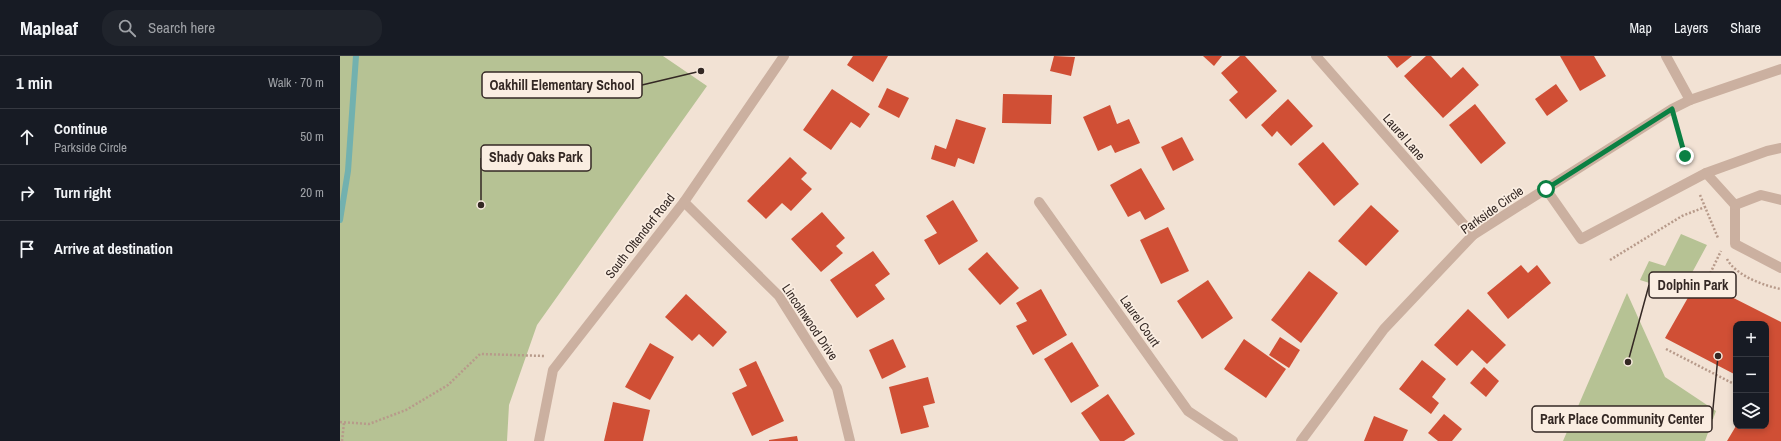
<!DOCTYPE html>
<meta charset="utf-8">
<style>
:root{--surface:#171b24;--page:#20242c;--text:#f1f3f6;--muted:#9ea1a6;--line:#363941}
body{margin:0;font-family:"Archivo Narrow",sans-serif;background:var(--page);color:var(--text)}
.controls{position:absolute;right:12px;bottom:12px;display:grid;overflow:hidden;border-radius:8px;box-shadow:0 2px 6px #0003}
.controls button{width:36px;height:36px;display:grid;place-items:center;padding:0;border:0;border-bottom:1px solid var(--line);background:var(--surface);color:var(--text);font:20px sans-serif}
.stop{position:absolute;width:12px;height:12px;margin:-9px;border:3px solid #0b8043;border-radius:50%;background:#fff}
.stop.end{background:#0b8043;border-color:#fff;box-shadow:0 1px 4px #0008}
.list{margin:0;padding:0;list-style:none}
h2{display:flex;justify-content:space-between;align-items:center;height:52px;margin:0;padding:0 16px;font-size:17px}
h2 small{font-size:13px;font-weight:400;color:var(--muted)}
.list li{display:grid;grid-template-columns:26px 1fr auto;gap:12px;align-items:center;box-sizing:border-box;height:56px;padding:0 16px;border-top:1px solid var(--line)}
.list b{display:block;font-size:15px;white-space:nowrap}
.list p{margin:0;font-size:13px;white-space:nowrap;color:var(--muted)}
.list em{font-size:13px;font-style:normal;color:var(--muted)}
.icon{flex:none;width:22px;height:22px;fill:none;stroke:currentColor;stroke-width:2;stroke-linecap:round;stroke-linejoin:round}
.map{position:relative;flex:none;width:1441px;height:385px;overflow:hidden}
header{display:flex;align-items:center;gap:24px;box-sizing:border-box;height:56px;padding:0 20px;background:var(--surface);border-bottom:1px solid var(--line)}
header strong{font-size:19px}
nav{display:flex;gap:22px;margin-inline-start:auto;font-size:14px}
.search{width:280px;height:36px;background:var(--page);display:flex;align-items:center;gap:10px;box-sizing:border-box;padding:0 14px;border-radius:16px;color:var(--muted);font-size:15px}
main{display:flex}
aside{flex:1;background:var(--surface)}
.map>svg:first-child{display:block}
</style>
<header>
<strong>Mapleaf</strong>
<div class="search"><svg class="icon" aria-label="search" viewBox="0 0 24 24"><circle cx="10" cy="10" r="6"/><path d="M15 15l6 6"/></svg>Search here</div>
<nav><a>Map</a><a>Layers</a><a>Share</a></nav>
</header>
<main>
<aside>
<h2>1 min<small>Walk · 70 m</small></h2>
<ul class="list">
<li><svg class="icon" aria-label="ahead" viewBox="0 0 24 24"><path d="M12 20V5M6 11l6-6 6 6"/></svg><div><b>Continue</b><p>Parkside Circle</p></div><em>50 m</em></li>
<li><svg class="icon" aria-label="right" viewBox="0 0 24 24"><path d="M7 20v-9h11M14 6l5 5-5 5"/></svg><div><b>Turn right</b></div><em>20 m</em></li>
<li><svg class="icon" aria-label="arrive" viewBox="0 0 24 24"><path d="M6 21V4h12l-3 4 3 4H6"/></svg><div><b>Arrive at destination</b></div></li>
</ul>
</aside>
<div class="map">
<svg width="1441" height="385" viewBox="0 0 1441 385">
<rect width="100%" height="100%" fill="#f2e2d4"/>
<g fill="#b6c294">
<path d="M0,0H323L367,30L197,269L169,349L167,385H0Z"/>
<path d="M1341,178L1367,189L1341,237L1300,224L1309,205L1325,210Z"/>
<path d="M1287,237L1325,321L1376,355L1365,385H1223Z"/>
</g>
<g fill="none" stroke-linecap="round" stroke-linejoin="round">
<path stroke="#72b1af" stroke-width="6" d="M0,164L8,115L16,0"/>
</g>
<g fill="#d04f35">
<path d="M513,0H548L533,26L507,9Z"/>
<path d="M714,0L735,1L731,20L710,15Z"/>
<path d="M863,0H882L874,10Z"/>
<path d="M900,0H905L937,35L906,63L889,44L898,36L881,17Z"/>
<path d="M1047,0H1072L1057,12Z"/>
<path d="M1086,0H1091L1111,22L1123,11L1139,29L1103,62L1064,20Z"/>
<path d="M1220,0H1254L1266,20L1240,35Z"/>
<path d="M1216,28L1228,45L1207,60L1195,43Z"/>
<path d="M547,32L569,42L559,62L538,51Z"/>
<path d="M492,33L530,58L520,72L511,66L491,94L463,74Z"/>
<path d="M663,38L712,39L711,68L662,67Z"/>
<path d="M948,43L973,70L951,90L937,75L932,81L921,69Z"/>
<path d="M1135,48L1166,87L1141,108L1109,69Z"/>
<path d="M770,49L777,68L789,63L800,87L775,97L771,89L758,95L743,61Z"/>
<path d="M616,63L646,72L634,108L618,102L615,111L591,103L595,89L606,93Z"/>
<path d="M842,81L854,104L833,115L821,91Z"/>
<path d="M983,86L1019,128L994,150L958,108Z"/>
<path d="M450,101L467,117L461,123L472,133L451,155L442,147L426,163L407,145Z"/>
<path d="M801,112L825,153L805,164L800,155L788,161L770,129Z"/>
<path d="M613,144L638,185L599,209L584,184L597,177L586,160Z"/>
<path d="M1031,149L1059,175L1026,210L998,185Z"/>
<path d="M482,156L505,182L496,190L503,197L481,216L451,183Z"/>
<path d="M828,171L849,215L821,228L800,184Z"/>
<path d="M533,195L550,218L535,229L545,243L517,262L490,224Z"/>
<path d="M647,196L679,232L660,249L628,213Z"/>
<path d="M1181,209L1188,217L1197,209L1211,227L1168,263L1147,237Z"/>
<path d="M969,215L998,237L961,287L931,264Z"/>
<path d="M868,224L893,262L862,283L837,245Z"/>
<path d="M1358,224L1441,266V385H1387L1396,370H1426V268H1396V319L1325,282Z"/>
<path d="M701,233L727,279L693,299L676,270L687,265L676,247Z"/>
<path d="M346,238L387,276L373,291L359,278L352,285L325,261Z"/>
<path d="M1128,253L1166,289L1147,308L1132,294L1117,310L1094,289Z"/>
<path d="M940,281L960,294L949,312L929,299Z"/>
<path d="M553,283L566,311L542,323L529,294Z"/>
<path d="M904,283L946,313L926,342L884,313Z"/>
<path d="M732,286L759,330L731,347L704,303Z"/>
<path d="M310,287L334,301L310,344L285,331Z"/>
<path d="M1082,304L1106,323L1092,341L1099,347L1091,358L1059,333Z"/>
<path d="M416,305L444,365L412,380L392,337L407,330L399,313Z"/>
<path d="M1144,311L1159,325L1146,341L1130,327Z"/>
<path d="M588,321L595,347L583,350L589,371L561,378L549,331Z"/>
<path d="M768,338L795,378L784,385H760L741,357Z"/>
<path d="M273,346L310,354L303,385H264Z"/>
<path d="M1104,358L1122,373L1112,385H1098L1088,377Z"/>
<path d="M1034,360L1068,374L1063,385H1024Z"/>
<path d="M457,380L458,385H429V384Z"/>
</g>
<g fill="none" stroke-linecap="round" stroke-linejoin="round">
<g stroke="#b79a8a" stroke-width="2.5" stroke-dasharray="2 2" stroke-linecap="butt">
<path d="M1336,68L1348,110"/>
<path d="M1360,139L1378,182"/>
<path d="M1387,203C1395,219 1424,230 1441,233"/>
<path d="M1270,204L1342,160L1365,151"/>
<path d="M1365,228L1381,195"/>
<path d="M1326,293L1396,329"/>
<path d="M0,366L29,368L66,354L108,329L140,298L205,300"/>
<path d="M2,385L4,367"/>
</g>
<g stroke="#cbb0a0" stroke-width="10">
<path d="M1366,117L1427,95L1441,92"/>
<path d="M1206,133L1241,183L1366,117L1395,149V188L1441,212"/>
<path d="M1395,149L1421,139L1441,144"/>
</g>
<g stroke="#cbb0a0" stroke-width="10">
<path d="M976,0L1133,179"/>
<path d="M1326,0L1350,44"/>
<path d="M344,146L439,240L497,332L510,385"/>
<path d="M699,146L848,355L893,385"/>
<path d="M199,385L213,314L344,146L444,0"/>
<path d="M961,385L1044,273L1133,179L1332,53L1350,44L1441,13"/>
</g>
</g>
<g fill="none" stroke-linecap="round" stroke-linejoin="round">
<path stroke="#0b8043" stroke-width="5" d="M1206,133L1332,53L1345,100"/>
</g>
<g text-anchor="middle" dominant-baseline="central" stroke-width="3.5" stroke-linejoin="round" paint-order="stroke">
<g font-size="13" fill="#342824" stroke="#faede1">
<text transform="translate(1064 81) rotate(49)">Laurel Lane</text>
<text transform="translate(1152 154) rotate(-35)">Parkside Circle</text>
<text transform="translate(300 180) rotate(-52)">South Oltendorf Road</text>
<text transform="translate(800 265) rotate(55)">Laurel Court</text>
<text transform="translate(470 266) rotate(56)">Lincolnwood Drive</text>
</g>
</g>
<path fill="none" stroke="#342824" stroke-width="1.5" d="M361 15L302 29M141 149L141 102M1288 306L1309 229M1378 300L1372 363"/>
<g fill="#342824" stroke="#faede1" stroke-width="1.5">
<circle cx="361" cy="15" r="4"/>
<circle cx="141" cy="149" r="4"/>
<circle cx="1288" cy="306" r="4"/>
<circle cx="1378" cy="300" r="4"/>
</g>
<g fill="#faede1" stroke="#342824" stroke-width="1.5">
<rect x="142" y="16" width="160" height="26" rx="4"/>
<rect x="141" y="89" width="110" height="26" rx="4"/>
<rect x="1309" y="216" width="87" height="26" rx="4"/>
<rect x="1192" y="350" width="180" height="26" rx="4"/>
</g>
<g font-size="14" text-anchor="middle" font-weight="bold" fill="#342824">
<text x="222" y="34">Oakhill Elementary School</text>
<text x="196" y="106">Shady Oaks Park</text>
<text x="1353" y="234">Dolphin Park</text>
<text x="1282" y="368">Park Place Community Center</text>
</g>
</svg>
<div class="controls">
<button>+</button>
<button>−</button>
<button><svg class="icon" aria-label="layers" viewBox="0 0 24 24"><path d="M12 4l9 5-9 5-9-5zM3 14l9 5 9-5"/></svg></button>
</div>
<div class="stop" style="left:1206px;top:133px"></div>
<div class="stop end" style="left:1345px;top:100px"></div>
</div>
</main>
